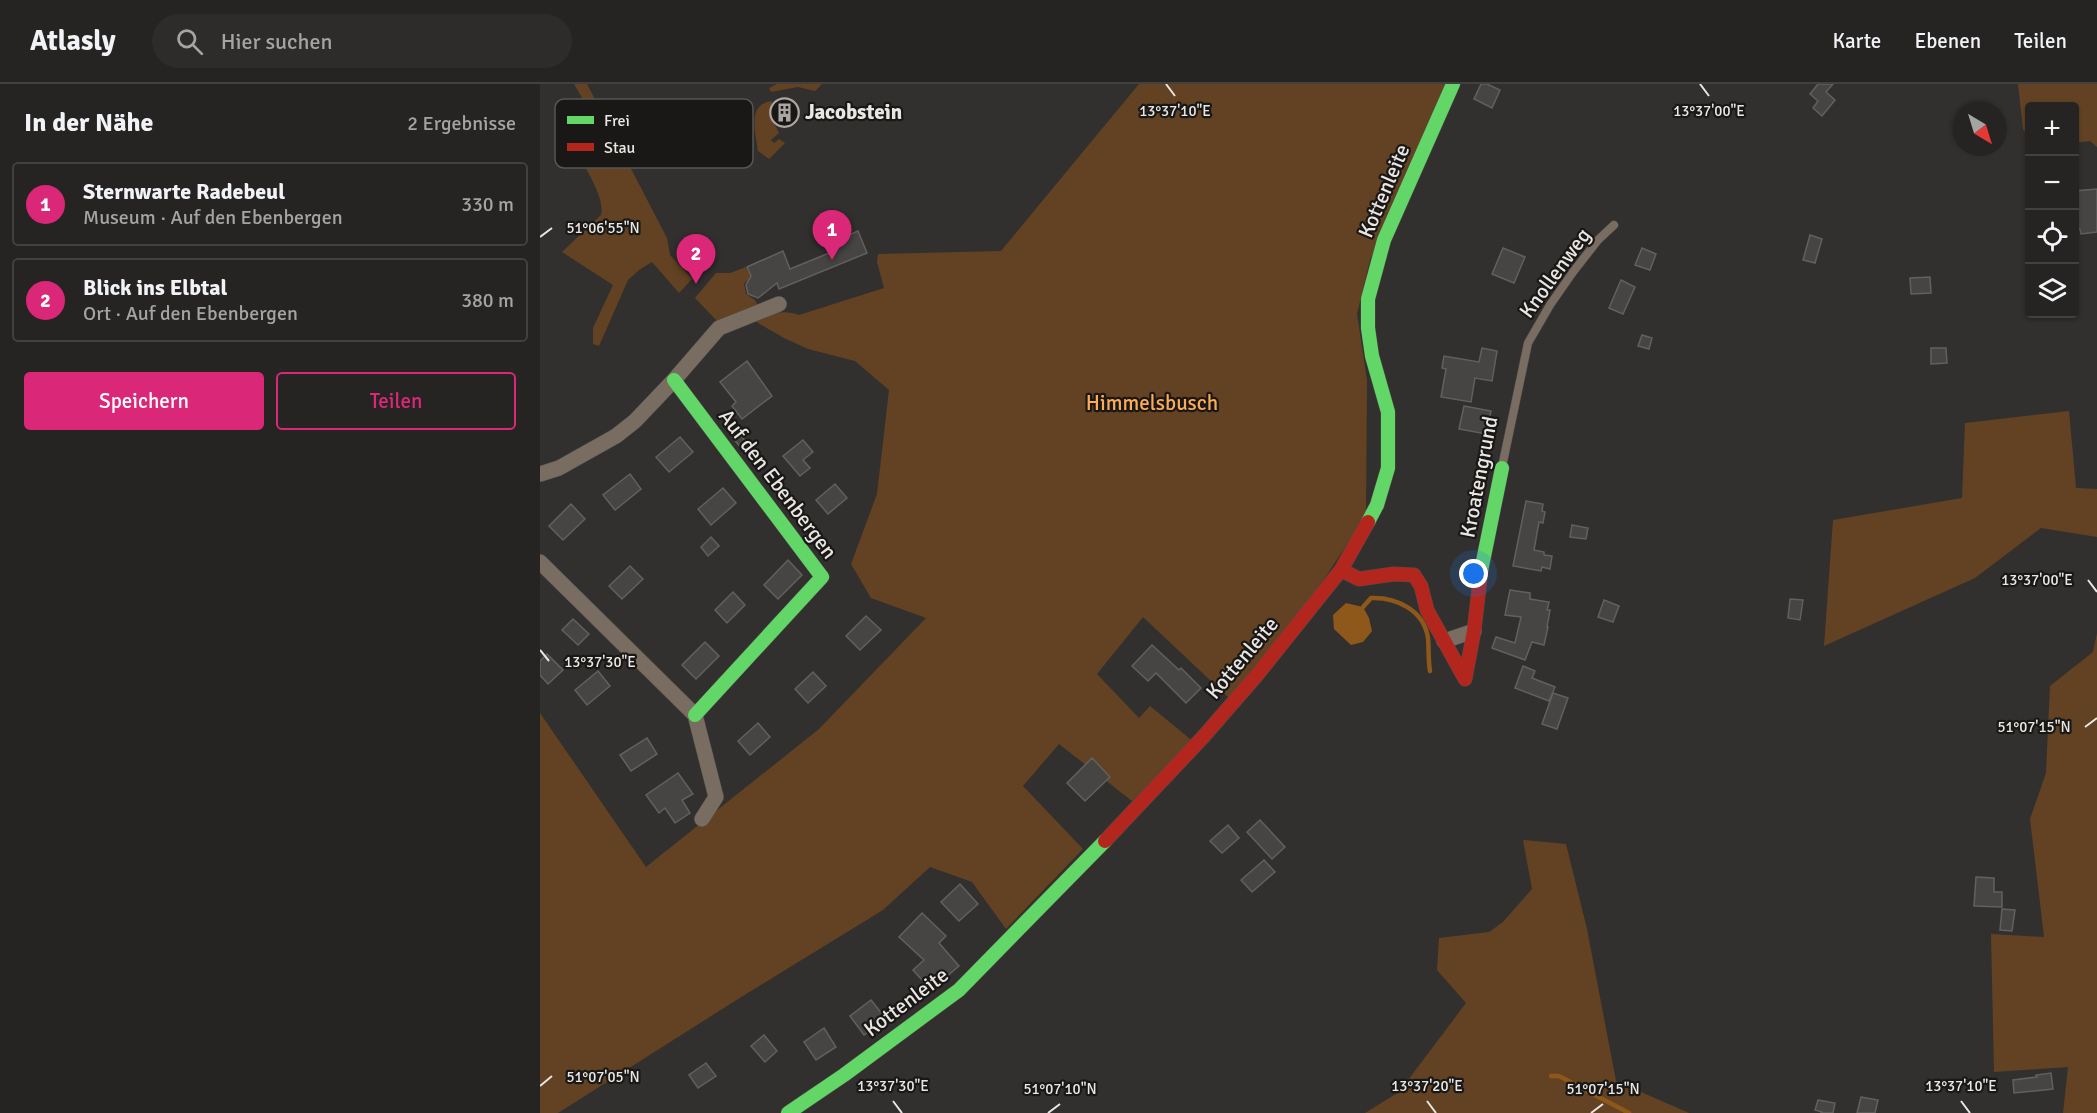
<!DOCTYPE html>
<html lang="de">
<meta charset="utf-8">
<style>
:root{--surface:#262422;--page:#2e2c2a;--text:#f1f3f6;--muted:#a4a4a5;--line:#424140;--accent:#db2777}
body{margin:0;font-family:Signika,sans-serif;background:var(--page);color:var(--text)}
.controls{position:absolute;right:18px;top:18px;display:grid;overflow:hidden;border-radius:6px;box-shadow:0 2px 4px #0004}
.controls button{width:54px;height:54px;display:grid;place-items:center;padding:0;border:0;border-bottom:2px solid var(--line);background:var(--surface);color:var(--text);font:30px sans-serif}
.compass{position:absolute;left:1413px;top:18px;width:54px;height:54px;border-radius:50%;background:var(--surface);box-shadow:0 2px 4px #0004;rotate:142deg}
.you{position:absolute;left:934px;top:490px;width:21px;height:21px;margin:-15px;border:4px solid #fff;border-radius:50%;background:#1a73e8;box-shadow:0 0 0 9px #1a73e833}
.badge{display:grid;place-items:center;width:39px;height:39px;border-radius:50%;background:var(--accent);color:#fff;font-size:20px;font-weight:700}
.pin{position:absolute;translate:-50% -50px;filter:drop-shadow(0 2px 3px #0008)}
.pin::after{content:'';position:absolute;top:32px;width:21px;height:18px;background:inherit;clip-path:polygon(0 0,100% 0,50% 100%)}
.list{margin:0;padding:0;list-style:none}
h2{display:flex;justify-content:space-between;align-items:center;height:78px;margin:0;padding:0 24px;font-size:26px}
h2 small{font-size:20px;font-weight:400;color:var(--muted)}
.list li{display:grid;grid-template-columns:39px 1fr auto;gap:18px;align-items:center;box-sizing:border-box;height:84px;margin:0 12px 12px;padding:0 12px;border:2px solid var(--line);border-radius:6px}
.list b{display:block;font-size:22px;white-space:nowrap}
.list p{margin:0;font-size:20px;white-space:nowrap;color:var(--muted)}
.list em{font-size:20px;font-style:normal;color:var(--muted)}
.actions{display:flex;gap:12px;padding:18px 24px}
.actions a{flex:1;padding:14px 0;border:2px solid var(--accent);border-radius:6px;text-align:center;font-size:21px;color:var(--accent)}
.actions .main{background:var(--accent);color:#fff}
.icon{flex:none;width:33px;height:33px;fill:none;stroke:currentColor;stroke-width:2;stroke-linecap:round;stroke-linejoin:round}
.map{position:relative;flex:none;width:1557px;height:1029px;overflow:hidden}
header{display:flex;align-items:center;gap:36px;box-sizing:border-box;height:84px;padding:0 30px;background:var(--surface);border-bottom:2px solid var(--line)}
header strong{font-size:28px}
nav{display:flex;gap:33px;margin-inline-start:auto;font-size:21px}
.search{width:420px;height:54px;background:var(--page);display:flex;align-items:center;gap:15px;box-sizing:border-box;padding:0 21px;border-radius:33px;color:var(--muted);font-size:22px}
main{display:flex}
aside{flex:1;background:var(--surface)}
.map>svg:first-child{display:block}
</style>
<header>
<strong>Atlasly</strong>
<div class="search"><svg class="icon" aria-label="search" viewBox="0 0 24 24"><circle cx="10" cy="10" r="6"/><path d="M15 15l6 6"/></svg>Hier suchen</div>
<nav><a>Karte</a><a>Ebenen</a><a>Teilen</a></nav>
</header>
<main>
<aside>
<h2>In der Nähe<small>2 Ergebnisse</small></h2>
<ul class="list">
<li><span class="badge">1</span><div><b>Sternwarte Radebeul</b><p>Museum · Auf den Ebenbergen</p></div><em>330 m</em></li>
<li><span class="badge">2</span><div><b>Blick ins Elbtal</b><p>Ort · Auf den Ebenbergen</p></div><em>380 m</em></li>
</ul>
<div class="actions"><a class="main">Speichern</a><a>Teilen</a></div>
</aside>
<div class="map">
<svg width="1557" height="1029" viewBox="0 0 1557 1029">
<rect width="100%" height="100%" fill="#32302e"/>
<g fill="#624222">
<path d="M34,0H47L127,154L130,171L152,195L139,209L112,178L99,186L88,196L59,262L53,260V244L73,201L22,168L61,131C66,112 40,76 31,58L39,53L41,44L49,37L41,12Z"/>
<path d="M237,0H282L275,7L258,3L231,8L229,4Z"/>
<path d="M599,0H909L830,176L817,230L827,296L826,432L734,570L689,614L603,533L557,590L599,634L610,622L655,659L592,717L519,660L483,702L543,765L466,845L432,798L390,783L343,826L206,910L18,1029H0V629L106,783L279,645L386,534L331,514L311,480L337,410L349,306L315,277L268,265L244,254L213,236C229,230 242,225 259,231L344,204L337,178L338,170L461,167Z"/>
<path d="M1478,0H1557V63L1550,57L1535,59L1534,22H1490L1489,54L1483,45Z"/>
<path d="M232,17L230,31L239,49L231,56L234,59L239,55L245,59L229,75L218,67C216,50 206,20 232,17Z"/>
<path d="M206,183L211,193L204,200L206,210L215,216L218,222L178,238L155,214L176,189H190Z"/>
<path d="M1529,327L1536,404L1557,405V453L1501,444L1435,494L1284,562L1293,436L1422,414L1425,339Z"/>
<path d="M1557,549V1029H1523L1528,983L1454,988L1451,850L1504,853L1490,735L1506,689L1510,602L1553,568Z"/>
<path d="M983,756L1026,760L1047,845L1076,997L1149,1029H825L859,1008L926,919L897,886L899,854L949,848L963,838L992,805Z"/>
</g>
<path fill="#8e581a" d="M806,519L823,523L829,534L832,547L823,558L811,561L794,545L793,531Z"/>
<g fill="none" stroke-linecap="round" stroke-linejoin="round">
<g stroke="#8e581a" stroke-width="4.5">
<path d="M823,523L831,514C856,513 884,526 888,554C889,564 888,576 890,587"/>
<path d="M1011,992H1019L1089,1029"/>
</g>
</g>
<g fill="#474544" stroke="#62605e" stroke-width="1.5">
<path d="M941,0H947L960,6L952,24L934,15Z"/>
<path d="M1278,0H1293L1286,8L1295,16L1282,32L1273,24L1278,17L1270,10Z"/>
<circle cx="244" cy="28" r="7"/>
<path d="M1557,105V148L1541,150L1540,145L1534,146V107Z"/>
<path d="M281,143L302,154L318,147L327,169L239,205L237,199L218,214L208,210L206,201L211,192L207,183L243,167L250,185L294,167Z"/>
<path d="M1270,151L1282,155L1275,179L1263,176Z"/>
<path d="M963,164L985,173L974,199L952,190Z"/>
<path d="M1102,164L1116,170L1110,186L1095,181Z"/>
<path d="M1390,193L1391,209L1371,210L1370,194Z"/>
<path d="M1081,196L1095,203L1083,230L1069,224Z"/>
<path d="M1102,251L1112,254L1109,265L1098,262Z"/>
<path d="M942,264L957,267L952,297L935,294L931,318L901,313L906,285L902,284L904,272L939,278Z"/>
<path d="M1391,264H1406L1407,279L1391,280Z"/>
<path d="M207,277L232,312L202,335L192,322L196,318L180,298Z"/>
<path d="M924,322L951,327L946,350L919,345Z"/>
<path d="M198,348L207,359L201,364L192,353Z"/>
<path d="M140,353L153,368L129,388L116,373Z"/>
<path d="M263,356L273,368L263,376L270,384L260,392L243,372Z"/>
<path d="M90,390L101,405L75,426L63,411Z"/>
<path d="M295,400L307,414L288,430L276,416Z"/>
<path d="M183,404L196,419L171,441L158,425Z"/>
<path d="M986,417L1003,420L1002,427L1005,428L1003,439L999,438L994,466L1004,468V471L1012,472L1010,485L1002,483L1001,487L973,482Z"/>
<path d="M31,420L45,435L23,456L9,442Z"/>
<path d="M1032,441L1048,444L1046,455L1030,453Z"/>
<path d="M171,453L179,462L168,472L161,463Z"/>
<path d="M248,476L262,491L238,515L224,501Z"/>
<path d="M90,482L103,495L82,515L69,502Z"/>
<path d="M970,506L990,509V515L1009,518L1007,526H1010L1007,543H1008L1004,561L992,558L985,576L952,564L956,553L975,559L981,533L965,531Z"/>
<path d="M193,508L205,521L187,539L175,526Z"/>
<path d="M1250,515L1263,516L1260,536L1248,534Z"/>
<path d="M1064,516L1079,522L1073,538L1058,533Z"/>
<path d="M326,532L341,546L320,566L306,552Z"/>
<path d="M33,535L49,550L38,561L22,546Z"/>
<path d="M165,558L179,572L156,595L142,581Z"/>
<path d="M612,561L639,586L641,584L661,604L646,619L616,589L608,597L592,582Z"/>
<path d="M7,570L23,586L8,600L0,591V577Z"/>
<path d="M983,582L995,587L992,594L1015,603L1009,617L975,604Z"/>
<path d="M58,587L70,602L47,621L35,606Z"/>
<path d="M273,588L286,602L268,619L255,605Z"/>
<path d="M1013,609L1028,614L1017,645L1002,640Z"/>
<path d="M218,639L230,653L210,671L198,657Z"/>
<path d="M107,654L117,670L91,687L80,671Z"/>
<path d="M552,674L570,693L545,717L527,699Z"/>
<path d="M138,689L153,710L142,716L150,729L135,739L125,724L119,729L106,711Z"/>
<path d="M720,736L745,763L732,775L707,748Z"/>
<path d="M688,741L699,754L682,769L670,757Z"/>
<path d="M724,776L735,788L712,808L701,796Z"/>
<path d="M1436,793L1454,794V808H1462V823L1434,822Z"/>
<path d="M420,800L438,820L419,837L401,818Z"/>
<path d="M1462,825L1475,826L1472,847L1460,846Z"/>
<path d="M382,829L406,852L399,859L419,882L391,906L373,886L384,876L359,853Z"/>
<path d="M331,916L346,935L324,951L310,932Z"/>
<path d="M284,944L296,963L276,976L264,958Z"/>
<path d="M224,951L237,967L225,978L211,962Z"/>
<path d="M166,979L176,992L158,1004L149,991Z"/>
<path d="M1511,989L1513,1005L1474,1009L1473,996L1497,993L1496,991Z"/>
<path d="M1321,1013L1338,1016L1335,1029H1317Z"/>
<path d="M1278,1016L1295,1019L1293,1029H1281L1282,1028L1275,1026Z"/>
</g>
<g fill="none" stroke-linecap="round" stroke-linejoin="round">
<defs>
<path id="lane" d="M962,383L988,259L1010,221L1033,188L1058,156L1074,141"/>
<g id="street">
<path d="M0,390L19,384L76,352L95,337L134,296L179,244L239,220"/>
<path d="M0,478L155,631L176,713L162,735"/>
<path d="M904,557L934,547"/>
</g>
<g id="fast">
<path d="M134,296L282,493L155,631"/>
<path d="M828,438L837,421L848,384V328L832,272L828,244V215L844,156L913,0"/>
<path d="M941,487L962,384"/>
<path d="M248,1029L304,991L419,906L565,757"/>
</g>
<g id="jam">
<path d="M801,486L819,495L854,490L874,491L881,502L887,526L925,595L934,547L941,487"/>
<path d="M565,757L664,652L717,591L801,486L828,438"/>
</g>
</defs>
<use href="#lane" stroke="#4e4d4c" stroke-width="9"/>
<use href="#street" stroke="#4e4d4c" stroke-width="16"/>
<use href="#fast" stroke="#4e4d4c" stroke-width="15"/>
<use href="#jam" stroke="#4e4d4c" stroke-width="15"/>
<use href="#lane" stroke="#796c60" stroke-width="8"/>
<use href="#street" stroke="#796c60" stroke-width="15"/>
<use href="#fast" stroke="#63d668" stroke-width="14"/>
<use href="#jam" stroke="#b3261e" stroke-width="14"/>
</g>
<path fill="none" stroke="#e9e6e3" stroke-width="2" d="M626,0L635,12M1160,0L1169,12M0,153L12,144M1548,496L1557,508M0,566L9,577M1545,643L1557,634M0,1002L12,992M353,1017L362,1029M887,1017L896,1029M1421,1017L1430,1029M508,1029L520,1020M1051,1029L1063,1020"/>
<defs>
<symbol id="building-ring" viewBox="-11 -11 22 22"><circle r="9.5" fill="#1a1816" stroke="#a9a6a4" stroke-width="1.5"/><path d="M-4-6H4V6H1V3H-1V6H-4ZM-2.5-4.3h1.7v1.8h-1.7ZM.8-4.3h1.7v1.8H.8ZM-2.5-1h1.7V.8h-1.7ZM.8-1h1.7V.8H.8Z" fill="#a9a6a4"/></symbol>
</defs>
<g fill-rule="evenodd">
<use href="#building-ring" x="228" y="12" width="33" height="33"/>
</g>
<g text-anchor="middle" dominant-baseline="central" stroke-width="4.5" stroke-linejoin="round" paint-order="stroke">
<g font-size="21" font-weight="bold" fill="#e9e6e3" stroke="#1a1816" text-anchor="start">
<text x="265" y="28">Jacobstein</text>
</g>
<g font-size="21" fill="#e9e6e3" stroke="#1a1816">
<text transform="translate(844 107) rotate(-67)">Kottenleite</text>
<text transform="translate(1015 189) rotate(-54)">Knollenweg</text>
<text transform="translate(939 393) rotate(-79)">Kroatengrund</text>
<text transform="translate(238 400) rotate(53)">Auf den Ebenbergen</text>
<text transform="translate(702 574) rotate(-50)">Kottenleite</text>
<text transform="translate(366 918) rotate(-37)">Kottenleite</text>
</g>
<g font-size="21" fill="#feab56" stroke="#1a1816">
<text x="612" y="319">Himmelsbusch</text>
</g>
</g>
<rect x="15" y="15" width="198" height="69" rx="9" fill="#1a1816" stroke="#585654" stroke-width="1.5"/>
<rect x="27" y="32" width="27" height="8" fill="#63d668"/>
<rect x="27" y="59" width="27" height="8" fill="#b3261e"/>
<g font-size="16" fill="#e9e6e3">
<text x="64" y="42">Frei</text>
<text x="64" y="69">Stau</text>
</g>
<g font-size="15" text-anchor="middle" fill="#e9e6e3" stroke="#1a1816" stroke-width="4.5" stroke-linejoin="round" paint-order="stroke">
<text x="635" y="32">13°37'10"E</text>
<text x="1169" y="32">13°37'00"E</text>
<text x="63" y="149">51°06'55"N</text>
<text x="1497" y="501">13°37'00"E</text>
<text x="60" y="583">13°37'30"E</text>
<text x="1494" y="648">51°07'15"N</text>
<text x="63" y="998">51°07'05"N</text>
<text x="353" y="1007">13°37'30"E</text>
<text x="887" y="1007">13°37'20"E</text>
<text x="1421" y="1007">13°37'10"E</text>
<text x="520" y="1010">51°07'10"N</text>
<text x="1063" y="1010">51°07'15"N</text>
</g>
</svg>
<div class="controls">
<button>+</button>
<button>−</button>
<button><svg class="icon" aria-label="locate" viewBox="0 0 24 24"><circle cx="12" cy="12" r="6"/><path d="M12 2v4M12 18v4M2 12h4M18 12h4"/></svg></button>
<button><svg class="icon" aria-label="layers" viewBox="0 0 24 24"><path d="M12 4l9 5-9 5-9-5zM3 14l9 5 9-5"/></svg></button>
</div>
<svg class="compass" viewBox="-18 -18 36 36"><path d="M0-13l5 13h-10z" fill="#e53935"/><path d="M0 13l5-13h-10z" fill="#a4a4a5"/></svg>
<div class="you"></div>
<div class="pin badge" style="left:292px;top:176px">1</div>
<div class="pin badge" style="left:156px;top:200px">2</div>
</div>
</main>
